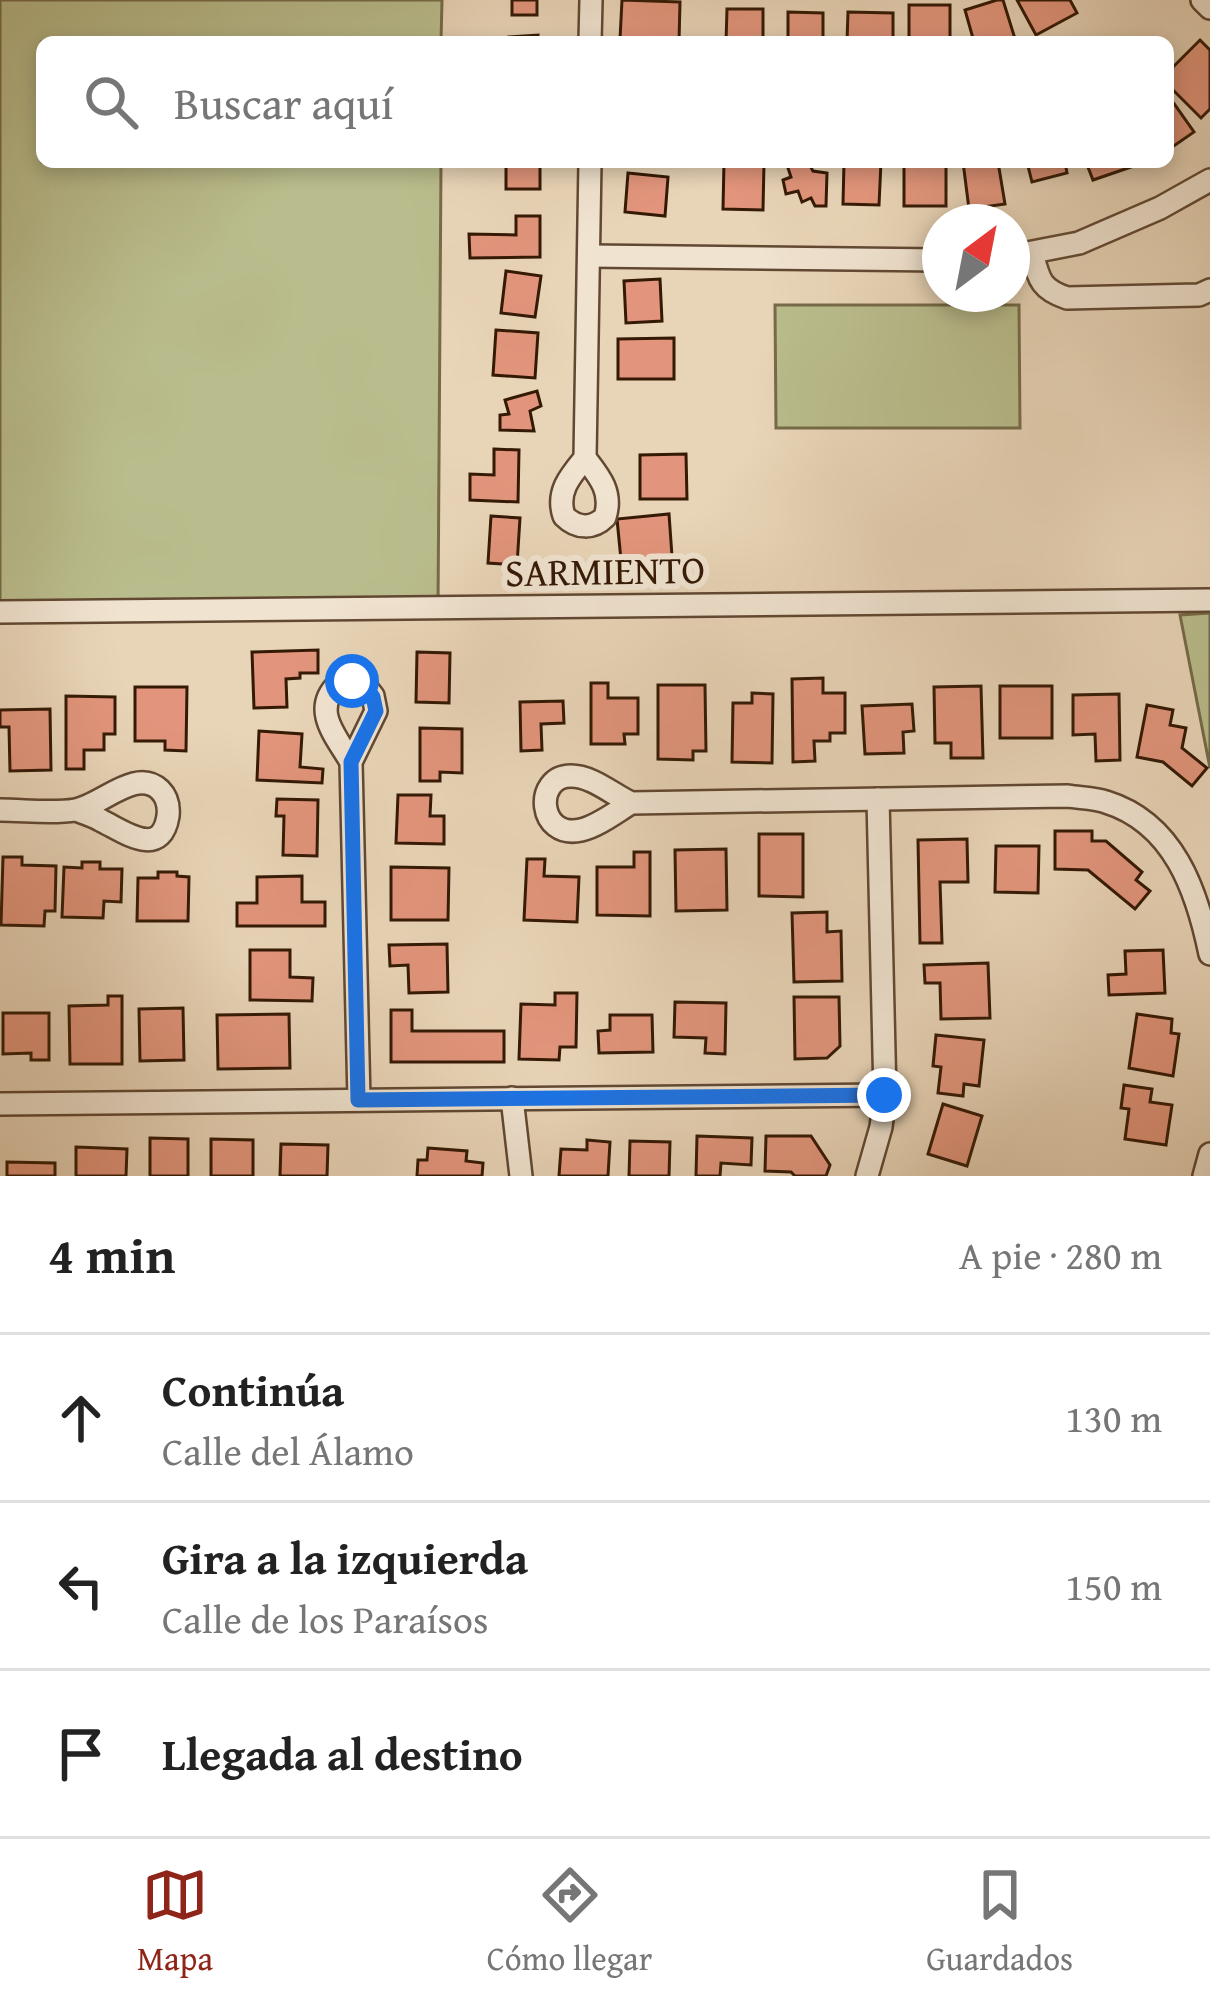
<!DOCTYPE html>
<html lang="es">
<meta charset="utf-8">
<style>
:root{--surface:#fff;--page:#f6f6f6;--text:#222;--muted:#767676;--line:#e0e0e0;--accent:#8f2418}
body{margin:0;font-family:"Gentium Book Plus",serif;background:var(--page);color:var(--text)}
.compass{position:absolute;left:922px;top:204px;width:108px;height:108px;border-radius:50%;background:var(--surface);box-shadow:0 6px 18px #0003;rotate:32deg}
.stop{position:absolute;width:36px;height:36px;margin:-27px;border:9px solid #1a73e8;border-radius:50%;background:#fff}
.stop.end{background:#1a73e8;border-color:#fff;box-shadow:0 3px 12px #0008}
.list{margin:0;padding:0;list-style:none}
h2{display:flex;justify-content:space-between;align-items:center;height:156px;margin:0;padding:0 48px;font-size:51px}
h2 small{font-size:39px;font-weight:400;color:var(--muted)}
.list li{display:grid;grid-template-columns:78px 1fr auto;gap:36px;align-items:center;box-sizing:border-box;height:168px;padding:0 48px;border-top:3px solid var(--line)}
.list b{display:block;font-size:45px;white-space:nowrap}
.list p{margin:0;font-size:39px;white-space:nowrap;color:var(--muted)}
.list em{font-size:39px;font-style:normal;color:var(--muted)}
.icon{flex:none;width:66px;height:66px;fill:none;stroke:currentColor;stroke-width:2;stroke-linecap:round;stroke-linejoin:round}
.map{position:relative;flex:none;width:1210px;height:1176px;overflow:hidden}
.search{position:absolute;background:var(--surface);box-shadow:0 6px 18px #0003;left:36px;right:36px;top:36px;height:132px;display:flex;align-items:center;gap:30px;box-sizing:border-box;padding:0 42px;border-radius:18px;color:var(--muted);font-size:45px}
.sheet{height:660px;background:var(--surface)}
nav{display:flex;justify-content:space-around;align-items:center;box-sizing:border-box;height:168px;border-top:3px solid var(--line);background:var(--surface);font-size:33px;color:var(--muted)}
nav a{display:grid;justify-items:center;gap:6px}
nav .on{color:var(--accent)}
.map>svg:first-child{display:block}
</style>
<div class="map">
<svg width="1210" height="1176" viewBox="0 0 1210 1176">
<rect width="100%" height="100%" fill="#e8d4b7"/>
<filter id="stains"><feTurbulence type="fractalNoise" baseFrequency=".00167" numOctaves="4"/><feColorMatrix values="0 0 0 0 .2 0 0 0 0 .09 0 0 0 0 .02 0 0 0 .5 -.17"/></filter>
<radialGradient id="worn" r=".72"><stop offset=".6" stop-color="#630" stop-opacity="0"/><stop offset="1" stop-color="#630" stop-opacity=".3"/></radialGradient>
<g fill="#b9bc8c" stroke="#766a48" stroke-width="3">
<path d="M0,0H442L441,42H42V162H441L438,610L0,619Z"/>
<path d="M775,305H1019L1020,428H776Z"/>
<path d="M1210,613V768L1180,615Z"/>
</g>
<g fill="#e2957c" stroke="#341905" stroke-width="3">
<rect x="512" y="0" width="25" height="15"/>
<path d="M622,0L680,2L679,42L620,39Z"/>
<path d="M997,0H1003L1016,42H974L965,10Z"/>
<path d="M1017,0H1070L1077,13L1036,35Z"/>
<rect x="909" y="5" width="41" height="37"/>
<path d="M727,9H763V42H726Z"/>
<path d="M788,12L823,13V42H788Z"/>
<path d="M848,12L893,13V42H847Z"/>
<path d="M538,35V42H510L509,37Z"/>
<path d="M1200,40L1210,50V109L1201,118L1168,85V72Z"/>
<path d="M1168,95L1194,132L1168,150Z"/>
<rect x="506" y="162" width="34" height="27"/>
<path d="M724,162L764,163L763,210L723,209Z"/>
<path d="M786,162H808L813,171L827,173L826,206H815L811,198L802,202L798,191L786,194L783,180L791,177Z"/>
<path d="M844,162H881L879,205L843,204Z"/>
<rect x="904" y="162" width="42" height="44"/>
<path d="M963,162H998L1005,204L969,209Z"/>
<path d="M1027,162H1065L1067,173L1032,182Z"/>
<path d="M1086,162H1133L1134,166L1093,180Z"/>
<path d="M628,173L668,177L665,216L625,212Z"/>
<path d="M516,216H540V257L470,258L469,234L516,235Z"/>
<path d="M506,271L541,276L535,317L501,313Z"/>
<path d="M660,279L662,321L626,323L624,281Z"/>
<path d="M496,330L538,333L535,378L493,375Z"/>
<path d="M674,338V379H618V339Z"/>
<path d="M537,391L541,406L530,411L534,431L500,430V415L509,414L505,400Z"/>
<path d="M494,449L519,450L518,502L470,500V474L494,475Z"/>
<path d="M686,454L687,499H640V455Z"/>
<path d="M669,514L672,556L621,560L617,519Z"/>
<path d="M491,516L520,518L517,565L488,563Z"/>
<path d="M318,650V673H300V678L286,679L287,707L254,708L252,652Z"/>
<path d="M417,652L450,653L449,703L416,702Z"/>
<path d="M823,678V693H845V733H830V741H814L815,761L793,762L792,679Z"/>
<path d="M591,683H608V698H638V734H624L625,744H591Z"/>
<path d="M658,685H705L706,751H693V760L658,759Z"/>
<path d="M981,686L983,758H951V743H935L934,687Z"/>
<rect x="1000" y="686" width="52" height="52"/>
<path d="M135,687H187L186,751L165,750V741H135Z"/>
<path d="M752,693L773,694L772,763L732,762L733,703H752Z"/>
<path d="M1119,694L1120,760L1096,761L1095,734L1073,735V695Z"/>
<path d="M66,696L115,697V734H104V750H84V769H66Z"/>
<path d="M563,701L564,723L541,724L542,750L521,751L520,702Z"/>
<path d="M912,704L914,731L903,732L904,753L865,754L862,706Z"/>
<path d="M1147,705L1173,710L1170,725L1186,728L1182,748L1207,768L1192,786L1163,762L1137,757Z"/>
<path d="M50,709L51,770L10,771L9,727H0V710Z"/>
<path d="M420,728L462,729V773L440,772V781H420Z"/>
<path d="M259,731L302,734L300,767L323,769L322,783L257,780Z"/>
<path d="M398,795H431L430,816H444V844L396,843Z"/>
<path d="M277,799L318,800L317,856L283,855L284,816H276Z"/>
<path d="M1055,831H1092V841H1106L1142,872L1136,880L1150,891L1135,909L1088,870L1055,869Z"/>
<path d="M759,834H803V897L759,896Z"/>
<path d="M967,839L968,882H940L942,943H920L918,840Z"/>
<path d="M996,846H1039L1038,893L995,892Z"/>
<path d="M726,849L727,910L676,911L675,850Z"/>
<path d="M634,852H650V916L597,915V867H634Z"/>
<path d="M3,857H22V865L56,866L55,911H45L44,926L1,925Z"/>
<path d="M527,859H545L544,876L579,877L577,922L524,920Z"/>
<path d="M82,862H100V869H122L121,902L104,901L103,918L62,917L64,867L82,868Z"/>
<path d="M391,867L449,868L448,920H391Z"/>
<path d="M158,872H177V876L189,877L188,921H137L138,878H158Z"/>
<path d="M302,876V902H325V926H237V903H257V877Z"/>
<path d="M827,912V932L841,931L842,981L794,982L792,913Z"/>
<path d="M447,944L448,992L409,993L408,965L390,966L389,945Z"/>
<path d="M250,950H290V977L313,978L312,1001L250,1000Z"/>
<path d="M1163,950L1165,993L1109,995L1108,975L1126,974L1125,951Z"/>
<path d="M988,963L990,1018L941,1019L940,983H925L924,965Z"/>
<path d="M555,993H577L576,1047H560L559,1060L519,1059L521,1004L555,1005Z"/>
<path d="M108,996H122V1064H70L69,1006L108,1005Z"/>
<path d="M794,997H839L840,1046L827,1058L795,1059Z"/>
<path d="M675,1002L726,1003L725,1054L705,1053L706,1038L674,1037Z"/>
<path d="M183,1008L184,1060L140,1061L139,1009Z"/>
<path d="M391,1010H412V1031H504V1062H391Z"/>
<path d="M3,1013H49V1060H31V1053L3,1054Z"/>
<path d="M289,1014L290,1068L218,1069L217,1015Z"/>
<path d="M1137,1014L1172,1019L1171,1033L1179,1034L1173,1076L1129,1068Z"/>
<path d="M610,1015H652L653,1052L599,1053L598,1031L610,1030Z"/>
<path d="M936,1035L984,1040L979,1086L964,1084L963,1096L938,1093L941,1067L933,1066Z"/>
<path d="M1124,1085L1152,1089L1150,1102L1172,1105L1166,1145L1125,1139L1129,1109L1121,1108Z"/>
<path d="M943,1104L982,1116L967,1166L928,1154Z"/>
<path d="M697,1136L752,1138L751,1165L721,1163L720,1176H696Z"/>
<path d="M766,1136H811L830,1165L826,1176H795L791,1172L765,1171Z"/>
<path d="M150,1138L188,1139V1176H150Z"/>
<path d="M211,1139L253,1140V1176H211Z"/>
<path d="M587,1140L610,1142L608,1176H559L561,1149L587,1150Z"/>
<path d="M630,1141L670,1142L669,1176H629Z"/>
<path d="M281,1144L328,1145L327,1176H280Z"/>
<path d="M76,1147L127,1149L126,1176H76Z"/>
<path d="M428,1148L467,1151L466,1161L483,1163L482,1176H417L418,1160H427Z"/>
<path d="M7,1162L55,1163V1176H7Z"/>
</g>
<g fill="none" stroke-linecap="round" stroke-linejoin="round">
<defs>
<g id="minor">
<path d="M1202,0L1210,8"/>
<path d="M590,42L591,0"/>
<path d="M1032,253C1039,279 1040,289 1067,298L1199,295L1210,290"/>
<path d="M589,256L940,260"/>
<path d="M1012,256L1079,243L1160,208L1210,180"/>
<path d="M585,458C599,476 613,492 605,517C593,529 577,529 564,516C556,492 570,476 585,458L590,162"/>
<path d="M0,612L1210,600"/>
<path d="M351,762C336,736 311,710 338,684L352,681L366,687L373,696L376,711L351,762L359,1100"/>
<path d="M631,803C616,812 598,826 581,830C538,840 533,776 571,776C592,776 612,794 631,803L1068,796C1080,798 1095,798 1106,802C1174,823 1197,891 1210,954"/>
<path d="M0,810C24,810 52,814 75,810C101,806 136,767 160,790C167,797 169,807 168,816C161,860 123,831 102,821C94,816 84,813 76,810"/>
<path d="M512,1098L521,1176"/>
<path d="M0,1104L885,1095"/>
<path d="M867,1176L881,1127L885,1095L878,799"/>
<path d="M1204,1176L1210,1154"/>
</g>
</defs>
<use href="#minor" stroke="#614832" stroke-width="26"/>
<use href="#minor" stroke="#f0e3d0" stroke-width="21"/>
</g>
<g fill="none" stroke-linecap="round" stroke-linejoin="round">
<path stroke="#1a73e8" stroke-width="15" d="M352,681L366,687L373,697L376,711L351,762L358,1100L884,1095"/>
</g>
<g text-anchor="middle" dominant-baseline="central" stroke-width="12" stroke-linejoin="round" paint-order="stroke">
<g font-size="39" fill="#341905" stroke="#f0e3d0">
<text transform="translate(605 570) rotate(-1)">SARMIENTO</text>
</g>
</g>
<rect width="100%" height="100%" filter="url(#stains)"/>
<rect width="100%" height="100%" fill="url(#worn)"/>
</svg>
<svg class="compass" viewBox="-18 -18 36 36"><path d="M0-13l5 13h-10z" fill="#e53935"/><path d="M0 13l5-13h-10z" fill="#767676"/></svg>
<div class="stop" style="left:352px;top:681px"></div>
<div class="stop end" style="left:884px;top:1095px"></div>
<div class="search"><svg class="icon" aria-label="search" viewBox="0 0 24 24"><circle cx="10" cy="10" r="6"/><path d="M15 15l6 6"/></svg>Buscar aquí</div>
</div>
<section class="sheet">
<h2>4 min<small>A pie · 280 m</small></h2>
<ul class="list">
<li><svg class="icon" aria-label="ahead" viewBox="0 0 24 24"><path d="M12 20V5M6 11l6-6 6 6"/></svg><div><b>Continúa</b><p>Calle del Álamo</p></div><em>130 m</em></li>
<li><svg class="icon" aria-label="left" viewBox="0 0 24 24"><path d="M17 20v-9H6M10 6l-5 5 5 5"/></svg><div><b>Gira a la izquierda</b><p>Calle de los Paraísos</p></div><em>150 m</em></li>
<li><svg class="icon" aria-label="arrive" viewBox="0 0 24 24"><path d="M6 21V4h12l-3 4 3 4H6"/></svg><div><b>Llegada al destino</b></div></li>
</ul>
</section>
<nav>
<a class="on"><svg class="icon" aria-label="map" viewBox="0 0 24 24"><path d="M3 6l6-2 6 2 6-2v14l-6 2-6-2-6 2zM9 4v14M15 6v14"/></svg>Mapa</a>
<a><svg class="icon" aria-label="directions" viewBox="0 0 24 24"><path d="M12 3l9 9-9 9-9-9zM9 14v-3h6M13 9l2 2-2 2"/></svg>Cómo llegar</a>
<a><svg class="icon" aria-label="saved" viewBox="0 0 24 24"><path d="M7 4h10v16l-5-4-5 4z"/></svg>Guardados</a>
</nav>
